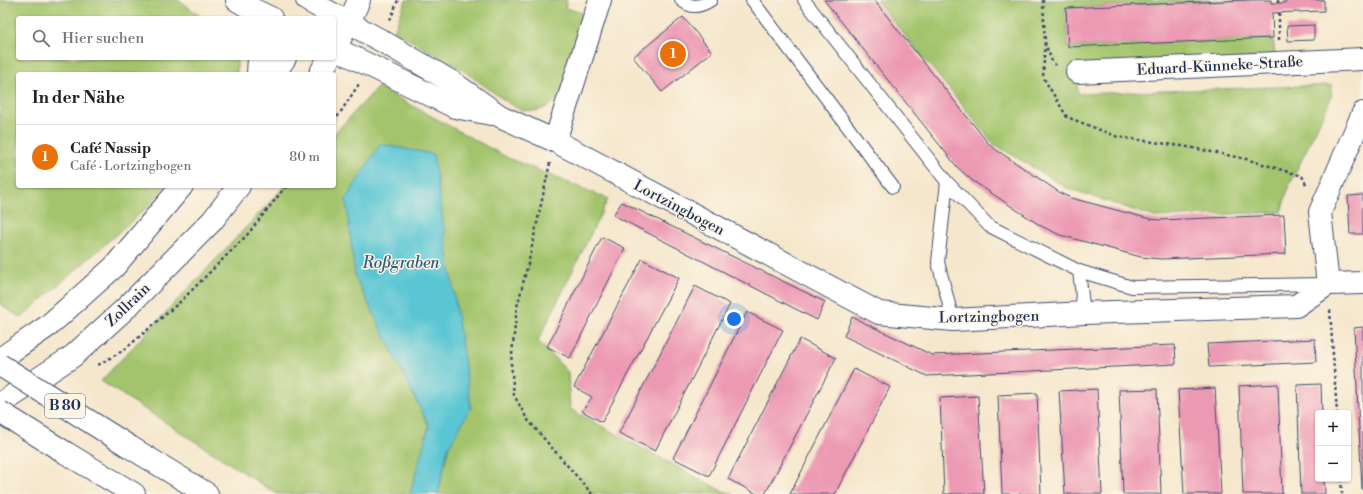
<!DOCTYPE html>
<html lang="de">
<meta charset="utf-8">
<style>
:root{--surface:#fff;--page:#f6f6f6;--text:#202124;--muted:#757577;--line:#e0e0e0;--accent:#1f6fb2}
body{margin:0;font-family:"Libre Bodoni",serif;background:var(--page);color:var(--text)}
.controls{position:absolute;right:12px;bottom:12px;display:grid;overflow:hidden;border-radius:4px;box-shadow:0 1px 3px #0004}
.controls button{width:36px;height:36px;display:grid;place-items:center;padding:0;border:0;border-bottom:1px solid var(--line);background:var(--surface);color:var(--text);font:20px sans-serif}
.you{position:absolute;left:734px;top:319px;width:14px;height:14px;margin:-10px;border:3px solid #fff;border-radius:50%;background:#1a73e8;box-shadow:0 0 0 6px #1a73e833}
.badge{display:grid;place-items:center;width:26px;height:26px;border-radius:50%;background:var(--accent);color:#fff;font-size:13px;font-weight:700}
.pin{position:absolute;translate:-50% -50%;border:2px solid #fff;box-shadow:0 1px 4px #0006}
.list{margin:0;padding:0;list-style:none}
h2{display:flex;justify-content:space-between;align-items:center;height:52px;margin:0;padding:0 16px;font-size:17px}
h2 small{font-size:13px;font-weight:400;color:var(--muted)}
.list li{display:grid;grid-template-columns:26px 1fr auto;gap:12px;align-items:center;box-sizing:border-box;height:64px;padding:0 16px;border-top:1px solid var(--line)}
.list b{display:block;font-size:15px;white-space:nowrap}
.list p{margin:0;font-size:13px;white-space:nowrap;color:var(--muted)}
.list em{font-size:13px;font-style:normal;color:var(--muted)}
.icon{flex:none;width:22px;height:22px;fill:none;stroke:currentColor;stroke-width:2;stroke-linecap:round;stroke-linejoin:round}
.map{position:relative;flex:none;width:1363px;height:494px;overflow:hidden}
.search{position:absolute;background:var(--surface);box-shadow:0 1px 3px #0004;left:16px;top:16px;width:320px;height:44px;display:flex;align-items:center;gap:10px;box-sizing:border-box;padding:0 14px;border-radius:4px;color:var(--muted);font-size:15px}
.panel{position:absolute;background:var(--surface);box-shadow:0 1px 3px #0004;left:16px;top:72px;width:320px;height:116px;border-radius:4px}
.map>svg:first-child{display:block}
</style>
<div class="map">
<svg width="1363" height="494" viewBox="0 0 1363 494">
<rect width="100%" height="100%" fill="#fcf5e5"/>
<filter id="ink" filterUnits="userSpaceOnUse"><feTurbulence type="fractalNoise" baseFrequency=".025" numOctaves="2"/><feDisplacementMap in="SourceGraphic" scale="8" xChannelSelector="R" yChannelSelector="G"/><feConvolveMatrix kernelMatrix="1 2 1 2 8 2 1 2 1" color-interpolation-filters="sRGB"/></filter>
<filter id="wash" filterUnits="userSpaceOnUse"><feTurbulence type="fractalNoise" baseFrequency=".012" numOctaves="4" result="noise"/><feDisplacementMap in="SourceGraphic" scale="16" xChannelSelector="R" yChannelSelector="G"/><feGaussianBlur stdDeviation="0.9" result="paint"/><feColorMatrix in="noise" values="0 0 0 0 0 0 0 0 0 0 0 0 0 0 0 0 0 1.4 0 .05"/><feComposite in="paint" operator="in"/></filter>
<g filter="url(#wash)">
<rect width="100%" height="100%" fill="#f5e7cc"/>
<g fill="#a3c46c" stroke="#5f7a65">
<path d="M0,0H178L203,18H18V58H237V74H18V186H165L151,204L21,318L0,304Z"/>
<path d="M406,0H567L565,8L587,14L560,96C546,112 529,116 510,104L461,69L394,31Z"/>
<path d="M876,0H1247L1066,8L1068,47L1273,38L1275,55L1077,80L1078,94L1332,85L1331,98L1289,186L1281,212L1155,217L1067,188L994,144Z"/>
<path d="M378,87L508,158L608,199L538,341L568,372L570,409L720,490L733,494H438L448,448L471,407L355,276L429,426L410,494H277L101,381L285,186H334V134Z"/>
</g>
<path fill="#5ac6d4" stroke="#3a7a99" d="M380,144L433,154L471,407L448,448L438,494H410L429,426L355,276L346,199Z"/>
<g id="blocks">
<g fill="#ec99b3">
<path d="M824,0H874L988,143L995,149L1062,194L1071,198L1150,219L1160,220L1284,215L1286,254L1161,259L1141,257L1060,235L1041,226L973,181L958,168Z"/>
<path d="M1247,0H1271V3H1285V0H1324V11L1272,13L1273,38L1068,47L1066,8Z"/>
<path d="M683,17L712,52L662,92L633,57Z"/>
<path d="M1314,25V40L1288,41L1287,26Z"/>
<path d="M1363,195V234H1350L1348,196Z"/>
<path d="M622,202L825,302L817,320L613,215Z"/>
<path d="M602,237L625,248L570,358L547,347Z"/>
<path d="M642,259L679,278L602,422L582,411L592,397L574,387Z"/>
<path d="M695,286L730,304L655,451L619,433Z"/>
<path d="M747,312L783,330L709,476L673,458Z"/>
<path d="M852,317L932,355L1175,345L1176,364L927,376L844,336Z"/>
<path d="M1363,327V489H1362L1354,328Z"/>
<path d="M800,339L836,358L765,494H757L728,479Z"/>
<path d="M1315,339L1316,362L1209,367L1207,344Z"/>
<path d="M854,369L890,387L835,494H790Z"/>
<path d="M1278,384L1282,494H1243L1239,386Z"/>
<path d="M1321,384L1322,413H1318V479H1324L1325,494H1301L1297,385Z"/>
<path d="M1215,388L1221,494H1184L1178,390Z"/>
<path d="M1097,389L1102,494H1065L1059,391Z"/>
<path d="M1157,389L1161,494H1123L1119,390Z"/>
<path d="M1037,393L1041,494H1002L998,395Z"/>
<path d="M978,396L984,494H944L940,398Z"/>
</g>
</g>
</g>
<g filter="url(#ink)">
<use href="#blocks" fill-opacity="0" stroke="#3c4b6e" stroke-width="1"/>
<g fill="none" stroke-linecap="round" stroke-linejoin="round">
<defs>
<g id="service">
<path d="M681,0C692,9 700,7 711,0"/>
<path d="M752,0L893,187"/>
<path d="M804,0L947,182L989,226L1079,271L1084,313"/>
<path d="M947,182L938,262L953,320"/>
<path d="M1079,271L1132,287L1324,284"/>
</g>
<g id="minor">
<path d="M349,23L382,41L452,82L500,116L555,141L879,313L953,320L1084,313L1296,306L1328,284L1363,283"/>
<path d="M334,48L455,107L491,114"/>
<path d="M1077,72L1363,59"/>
<path d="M555,141L600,0"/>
<path d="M1328,284L1320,212L1363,113"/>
</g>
<g id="secondary">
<path d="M334,49L349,23L359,0"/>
<path d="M274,74L285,58"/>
<path d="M320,74L329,58"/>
<path d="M0,359L48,326L114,267L182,186"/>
<path d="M0,404L73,356L126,308L212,221L239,186"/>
</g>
<g id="trunk">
<path d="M237,0L252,9L271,18"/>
<path d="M307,0L349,23"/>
<path d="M258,74L259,58"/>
<path d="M130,447L207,494"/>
<path d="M66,453L134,494"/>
</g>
</defs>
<use href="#service" stroke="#3c4b6e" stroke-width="14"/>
<use href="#minor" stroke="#3c4b6e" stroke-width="24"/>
<use href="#secondary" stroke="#3c4b6e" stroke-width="24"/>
<use href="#trunk" stroke="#3c4b6e" stroke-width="24"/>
<g stroke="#3c4b6e" stroke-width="2.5" stroke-dasharray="3 3" stroke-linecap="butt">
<path d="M1043,0L1045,43L1053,64L1057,65"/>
<path d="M1278,0V3"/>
<path d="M1279,13V40"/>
<path d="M390,20L398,0"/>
<path d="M1045,43L1043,77L1067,117L1118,137L1188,147L1246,159L1302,176L1307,186"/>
<path d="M334,122L359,84"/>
<path d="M550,163L529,260L517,307L511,363L514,395L527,419L592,494"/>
<path d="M1330,310L1337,413"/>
<path d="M98,365L124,350L181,301L247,235L286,186"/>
<path d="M1341,479L1342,494"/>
</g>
<use href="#service" stroke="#fff" stroke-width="12"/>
<use href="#minor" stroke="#fff" stroke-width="22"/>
<use href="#secondary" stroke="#fff" stroke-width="22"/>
<use href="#trunk" stroke="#fff" stroke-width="22"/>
<defs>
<g id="trunk-bridge">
<path d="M0,365L130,447"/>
<path d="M0,412L66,453"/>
</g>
</defs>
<use href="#trunk-bridge" stroke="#3c4b6e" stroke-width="24" stroke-linecap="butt"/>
<use href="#trunk-bridge" stroke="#fff" stroke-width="22"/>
</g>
</g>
<g text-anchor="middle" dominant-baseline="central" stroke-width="3" stroke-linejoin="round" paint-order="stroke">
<rect fill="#fcf5e5" stroke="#5e6a86" stroke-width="1" x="45" y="394" width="40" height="24" rx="3"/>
<g font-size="14" font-weight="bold" fill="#1b2f5e">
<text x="65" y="406">B 80</text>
</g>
<g font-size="15" fill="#1b2f5e" stroke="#fcf5e5">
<text transform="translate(1220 66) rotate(-3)">Eduard-Künneke-Straße</text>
<text transform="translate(679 208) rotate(28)">Lortzingbogen</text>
<text transform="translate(128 305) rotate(-44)">Zollrain</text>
<text transform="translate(989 317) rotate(-1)">Lortzingbogen</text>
</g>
<g font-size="16" font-style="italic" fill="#2e5c81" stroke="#fcf5e5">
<text x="401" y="263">Roßgraben</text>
</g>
</g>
</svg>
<div class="controls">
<button>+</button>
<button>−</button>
</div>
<div class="you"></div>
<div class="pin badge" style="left:673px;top:54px;background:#e8710a">1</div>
<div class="search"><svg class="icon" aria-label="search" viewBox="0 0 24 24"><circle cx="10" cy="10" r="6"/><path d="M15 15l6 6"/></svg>Hier suchen</div>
<section class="panel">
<h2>In der Nähe<small></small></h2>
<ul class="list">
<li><span class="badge" style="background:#e8710a">1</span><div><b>Café Nassip</b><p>Café · Lortzingbogen</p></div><em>80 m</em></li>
</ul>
</section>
</div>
